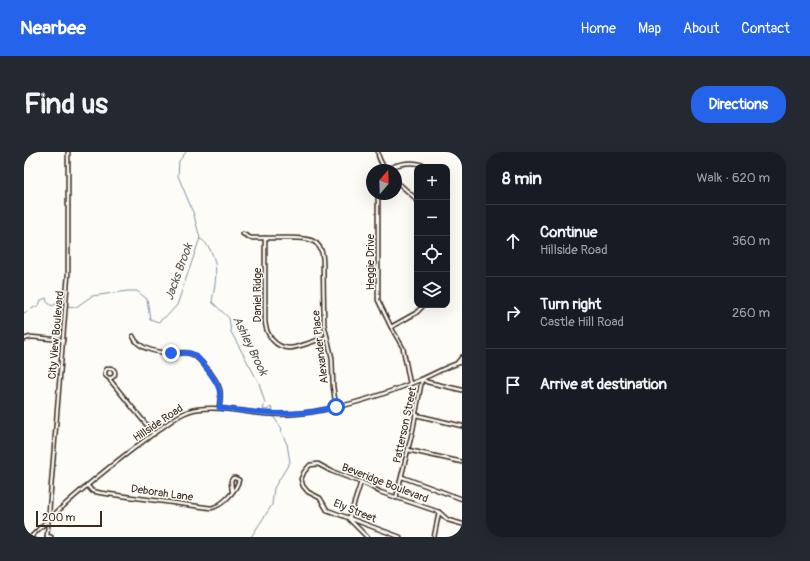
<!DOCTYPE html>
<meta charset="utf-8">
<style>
:root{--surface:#171b24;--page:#242831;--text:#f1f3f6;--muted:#9ea1a6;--line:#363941;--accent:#2563eb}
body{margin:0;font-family:Pangolin,sans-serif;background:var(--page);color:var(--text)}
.controls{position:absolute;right:12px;top:12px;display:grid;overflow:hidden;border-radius:8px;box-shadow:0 4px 16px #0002}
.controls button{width:36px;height:36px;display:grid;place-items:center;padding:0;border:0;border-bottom:1px solid var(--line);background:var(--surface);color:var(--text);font:20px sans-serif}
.compass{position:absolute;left:342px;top:12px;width:36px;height:36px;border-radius:50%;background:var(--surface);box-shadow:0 4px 16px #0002;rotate:19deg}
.scale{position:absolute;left:12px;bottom:10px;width:66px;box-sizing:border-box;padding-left:4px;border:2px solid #3b2a1e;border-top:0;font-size:11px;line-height:14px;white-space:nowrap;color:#3b2a1e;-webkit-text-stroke:3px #fdfcf7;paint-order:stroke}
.stop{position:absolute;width:12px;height:12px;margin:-9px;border:3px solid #2563eb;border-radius:50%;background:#fff}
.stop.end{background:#2563eb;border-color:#fff;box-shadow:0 1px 4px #0008}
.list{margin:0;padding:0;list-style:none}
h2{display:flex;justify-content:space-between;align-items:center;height:52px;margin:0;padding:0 16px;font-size:17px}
h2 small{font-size:13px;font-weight:400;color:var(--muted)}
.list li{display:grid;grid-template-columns:26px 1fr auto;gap:12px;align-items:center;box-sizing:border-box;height:72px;padding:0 16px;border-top:1px solid var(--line)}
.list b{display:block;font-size:15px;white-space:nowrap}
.list p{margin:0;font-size:13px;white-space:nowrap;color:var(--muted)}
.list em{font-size:13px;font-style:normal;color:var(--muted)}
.icon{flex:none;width:22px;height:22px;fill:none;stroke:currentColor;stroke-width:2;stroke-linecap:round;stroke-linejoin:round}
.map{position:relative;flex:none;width:438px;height:385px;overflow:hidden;border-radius:16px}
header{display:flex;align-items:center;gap:24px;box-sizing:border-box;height:56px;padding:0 20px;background:var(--accent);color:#fff}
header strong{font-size:19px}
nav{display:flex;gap:22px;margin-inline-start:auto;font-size:14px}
.intro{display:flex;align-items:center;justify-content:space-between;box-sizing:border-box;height:96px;padding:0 24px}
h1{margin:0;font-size:28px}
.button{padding:10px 18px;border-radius:16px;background:var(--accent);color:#fff;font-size:14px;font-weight:700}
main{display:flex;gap:24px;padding:0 24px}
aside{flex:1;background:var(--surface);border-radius:16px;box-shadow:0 4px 16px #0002}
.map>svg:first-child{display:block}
</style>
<header>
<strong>Nearbee</strong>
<nav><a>Home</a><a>Map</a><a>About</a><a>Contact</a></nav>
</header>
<div class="intro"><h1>Find us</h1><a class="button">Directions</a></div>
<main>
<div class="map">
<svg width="438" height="385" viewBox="0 0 438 385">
<rect width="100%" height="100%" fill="#fdfcf7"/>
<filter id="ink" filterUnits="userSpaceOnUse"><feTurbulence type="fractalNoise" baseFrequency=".025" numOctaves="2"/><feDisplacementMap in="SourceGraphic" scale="8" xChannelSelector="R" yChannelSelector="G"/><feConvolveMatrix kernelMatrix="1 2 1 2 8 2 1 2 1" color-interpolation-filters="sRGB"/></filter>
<g filter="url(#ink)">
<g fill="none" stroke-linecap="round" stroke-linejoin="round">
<g stroke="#8091a1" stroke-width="1">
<path d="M176,87C181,89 182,92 185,96C196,113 191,132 188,150L205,166L207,180L235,231L241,251L239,257L243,258L247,255L249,259"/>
<path d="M43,154L52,155L68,144L104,139H113L123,147L126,167L134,170L145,162L153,153L176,86L169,60L154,24L155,9L162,0"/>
<path d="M0,161L15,153L17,148L22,146L23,150L28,154L34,151L40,155"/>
<path d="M227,385L248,353L250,336L266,310L263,292L257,280L258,277L249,264"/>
</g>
<defs>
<g id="minor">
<path d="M354,0C354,7 358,12 362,18"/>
<path d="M362,18C374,11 390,8 403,15"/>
<path d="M372,29L390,45L393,50"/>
<path d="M354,42V148L367,175"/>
<path d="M219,82L227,86C237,86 248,86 258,86C277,86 298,83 299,108L300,172L308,206L309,234L312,255"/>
<path d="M241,86V169C242,183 251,196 266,196C277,195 292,188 303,185"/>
<path d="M109,184C114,198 136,201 149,201C155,202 161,199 167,202C176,205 194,229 196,238C197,244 196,250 195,256"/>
<path d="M0,187L7,185L39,188"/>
<path d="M433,211L438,205"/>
<circle cx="86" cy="221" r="5"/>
<path d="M86,226V228L130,282"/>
<path d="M386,232L379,196L367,175L392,161L400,153"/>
<path d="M392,263L438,274"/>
<path d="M384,298L438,310"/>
<path d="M378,325L438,347"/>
<path d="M337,330L325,367L343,385"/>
<path d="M63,333L68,339L77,341L187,356C198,354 212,339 215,328L211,326H209L207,329L208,339"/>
<path d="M372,346L389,277L398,227L403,230L438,238"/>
<path d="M23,384L27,385"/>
<path d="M7,385C43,348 83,316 125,285C140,275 156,259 174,257C197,254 218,260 241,262C260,263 280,262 298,258C333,252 364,241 396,228C410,222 423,214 438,210"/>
<path d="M23,385L44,123V0"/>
<path d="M376,385L303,358L296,346L284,340L279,334L277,327L280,320L286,313L294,312L307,319L344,333L356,340L415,360L424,368L438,372"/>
<path d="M410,385L415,360"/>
</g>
</defs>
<use href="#minor" stroke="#3b2a1e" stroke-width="5.5"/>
<use href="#minor" stroke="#fdfcf7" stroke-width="2.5"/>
</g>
</g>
<g fill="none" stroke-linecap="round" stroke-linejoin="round" filter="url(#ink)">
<path stroke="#2563eb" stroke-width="5" d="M147,201C154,202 162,199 169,202C176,206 193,229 195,237C197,243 196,250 195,256C237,261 270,266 312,255"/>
</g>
<g text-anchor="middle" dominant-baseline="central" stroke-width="3" stroke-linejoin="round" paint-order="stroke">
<g font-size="11" fill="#3b2a1e" stroke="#fdfcf7">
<text transform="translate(346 110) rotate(-90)">Heggie Drive</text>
<text transform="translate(233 143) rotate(-90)">Daniel Ridge</text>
<text transform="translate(32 183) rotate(-85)">City View Boulevard</text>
<text transform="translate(296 195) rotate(-97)">Alexander Place</text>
<text transform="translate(134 271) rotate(-34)">Hillside Road</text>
<text transform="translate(381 273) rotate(-78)">Patterson Street</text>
<text transform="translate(361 331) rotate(21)">Beveridge Boulevard</text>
<text transform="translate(138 341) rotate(8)">Deborah Lane</text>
<text transform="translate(331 359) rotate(22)">Ely Street</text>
</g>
<g font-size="12" font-style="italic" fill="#585554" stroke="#fdfcf7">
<text transform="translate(155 120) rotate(-70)">Jacks Brook</text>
<text transform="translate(226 194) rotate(64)">Ashley Brook</text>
</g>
</g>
</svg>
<div class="controls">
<button>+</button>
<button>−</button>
<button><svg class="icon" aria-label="locate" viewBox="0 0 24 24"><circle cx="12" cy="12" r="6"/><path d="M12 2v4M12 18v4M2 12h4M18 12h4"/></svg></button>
<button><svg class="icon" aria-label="layers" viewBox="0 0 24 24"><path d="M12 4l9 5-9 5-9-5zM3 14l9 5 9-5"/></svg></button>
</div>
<svg class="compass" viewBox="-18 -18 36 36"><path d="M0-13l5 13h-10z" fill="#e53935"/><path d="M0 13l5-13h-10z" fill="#9ea1a6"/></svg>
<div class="scale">200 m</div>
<div class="stop" style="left:312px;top:255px"></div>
<div class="stop end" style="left:147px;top:201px"></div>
</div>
<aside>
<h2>8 min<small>Walk · 620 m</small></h2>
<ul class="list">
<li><svg class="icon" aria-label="ahead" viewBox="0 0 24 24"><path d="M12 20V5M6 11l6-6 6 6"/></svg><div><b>Continue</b><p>Hillside Road</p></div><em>360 m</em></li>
<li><svg class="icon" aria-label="right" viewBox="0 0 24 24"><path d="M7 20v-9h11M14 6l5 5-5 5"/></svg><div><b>Turn right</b><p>Castle Hill Road</p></div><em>260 m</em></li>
<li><svg class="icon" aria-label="arrive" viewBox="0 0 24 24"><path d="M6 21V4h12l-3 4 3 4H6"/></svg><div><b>Arrive at destination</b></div></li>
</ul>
</aside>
</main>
